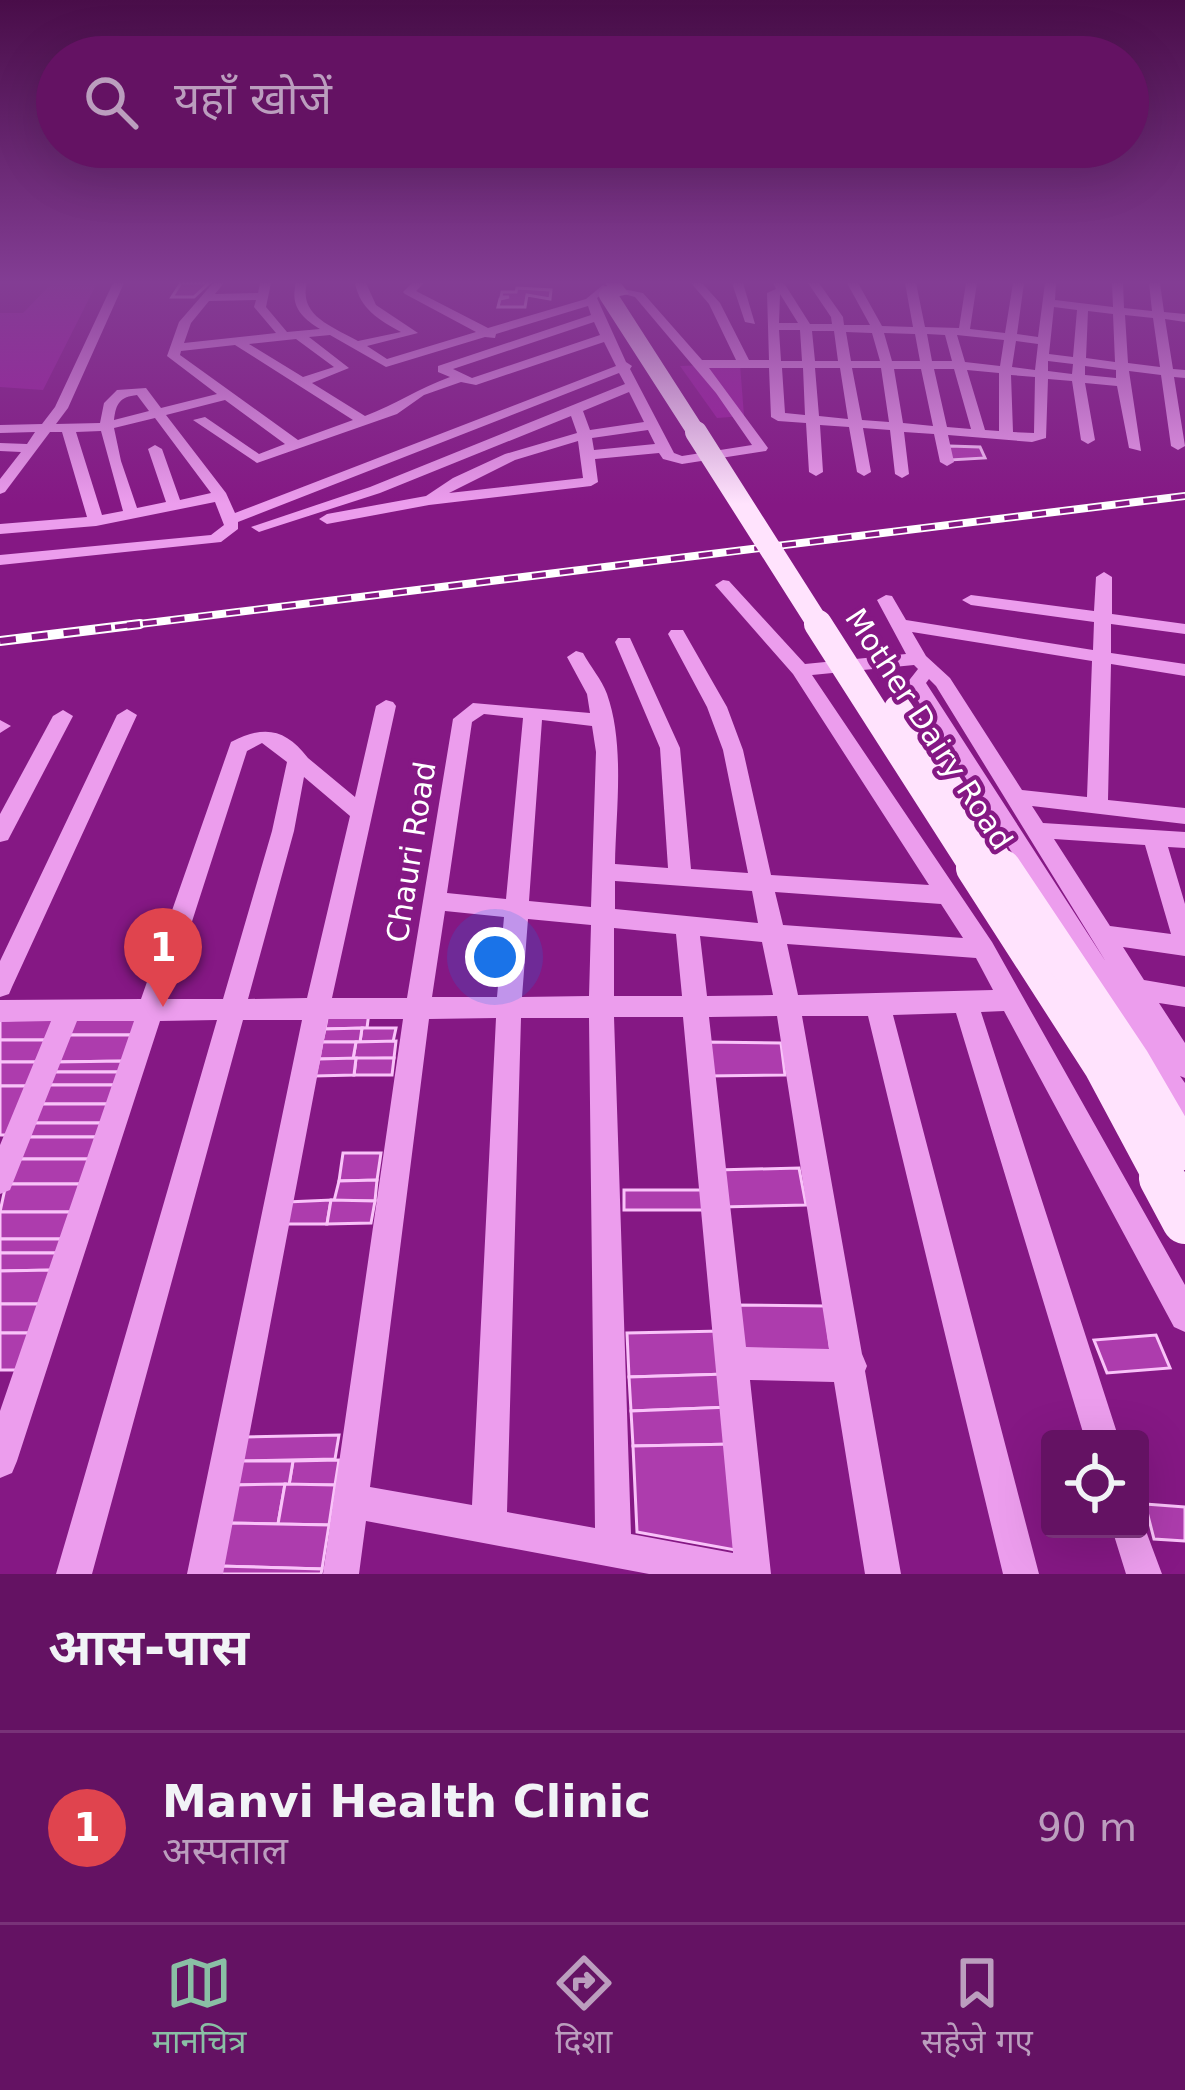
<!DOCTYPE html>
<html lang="hi">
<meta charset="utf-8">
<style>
:root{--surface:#641263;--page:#6c206c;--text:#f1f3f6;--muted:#bb9ebe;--line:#783278;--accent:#8abfa5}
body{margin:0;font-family:"DejaVu Sans","Noto Sans Devanagari",sans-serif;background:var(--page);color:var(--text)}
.controls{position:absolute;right:36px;bottom:36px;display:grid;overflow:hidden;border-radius:12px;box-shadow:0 12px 48px #0002}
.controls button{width:108px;height:108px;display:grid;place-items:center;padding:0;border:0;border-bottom:3px solid var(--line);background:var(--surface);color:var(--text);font:60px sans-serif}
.you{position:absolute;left:495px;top:957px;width:42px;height:42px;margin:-30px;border:9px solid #fff;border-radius:50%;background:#1a73e8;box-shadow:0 0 0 18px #1a73e833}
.badge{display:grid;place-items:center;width:78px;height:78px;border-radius:50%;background:var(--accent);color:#fff;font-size:39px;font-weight:700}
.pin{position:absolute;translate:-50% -99px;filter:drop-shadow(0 3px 6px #0008)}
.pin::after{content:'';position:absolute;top:63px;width:42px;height:36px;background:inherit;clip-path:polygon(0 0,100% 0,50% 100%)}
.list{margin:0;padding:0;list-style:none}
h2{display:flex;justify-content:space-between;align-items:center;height:156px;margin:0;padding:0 48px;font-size:51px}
h2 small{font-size:39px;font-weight:400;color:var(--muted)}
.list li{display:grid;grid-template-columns:78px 1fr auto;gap:36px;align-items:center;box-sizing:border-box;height:192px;padding:0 48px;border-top:3px solid var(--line)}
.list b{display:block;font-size:45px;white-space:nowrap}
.list p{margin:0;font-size:39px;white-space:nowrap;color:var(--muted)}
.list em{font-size:39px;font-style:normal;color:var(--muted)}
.icon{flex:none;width:66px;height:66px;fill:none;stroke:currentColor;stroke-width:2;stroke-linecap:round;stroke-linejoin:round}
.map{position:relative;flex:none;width:1185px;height:1574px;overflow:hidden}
.search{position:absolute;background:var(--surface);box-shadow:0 12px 48px #0002;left:36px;right:36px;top:36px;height:132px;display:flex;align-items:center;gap:30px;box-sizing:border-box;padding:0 42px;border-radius:66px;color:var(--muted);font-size:45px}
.sheet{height:348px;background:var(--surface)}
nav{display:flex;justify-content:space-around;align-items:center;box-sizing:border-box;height:168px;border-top:3px solid var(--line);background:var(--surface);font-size:33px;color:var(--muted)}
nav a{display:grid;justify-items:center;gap:6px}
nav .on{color:var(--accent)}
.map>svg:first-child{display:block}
</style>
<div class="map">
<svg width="1185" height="1574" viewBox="0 0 1185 1574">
<rect width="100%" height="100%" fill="#851884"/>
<g fill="#9e209f">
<path d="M52,283H97L43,390L0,387V313H23Z"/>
<path d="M740,364L744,416L717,418L680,366Z"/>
</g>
<g fill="#ad3cad" stroke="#f9c3f9" stroke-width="3">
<path d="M181,283H209L194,297H172Z"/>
<path d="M517,288L551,290L550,299L527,295L525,307H498L500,299L509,297H501L502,292H516Z"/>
<path d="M949,446L980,447L985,458L950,460Z"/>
<path d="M369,1012L367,1028L325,1029L328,1013Z"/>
<path d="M74,1014H140L133,1035H65Z"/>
<path d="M64,1018L55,1040H0V1020Z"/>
<path d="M362,1028H396L393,1042H360Z"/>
<path d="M362,1028L360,1042H322L325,1029Z"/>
<path d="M65,1035H133L124,1061L55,1062Z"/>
<path d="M0,1040H55L46,1062H0Z"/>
<path d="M396,1041L394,1058L353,1059L356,1042Z"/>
<path d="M322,1042H356L353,1059H319Z"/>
<path d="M705,1042L781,1043L785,1075L707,1076Z"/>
<path d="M356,1058H394L392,1075H354Z"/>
<path d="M356,1058L354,1075L315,1076L319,1059Z"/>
<path d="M124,1061L120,1072H51L55,1062Z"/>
<path d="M0,1062H46L36,1086H0Z"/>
<path d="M51,1072H120L116,1085H45Z"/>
<path d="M45,1085H116L109,1104H38Z"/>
<path d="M0,1086H36L16,1135H0Z"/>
<path d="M38,1104H109L103,1123H31Z"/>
<path d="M31,1123H103L98,1137H25Z"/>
<path d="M25,1137H98L91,1159H16Z"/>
<path d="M343,1153H381L377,1180L339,1181Z"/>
<path d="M16,1159H91L82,1184H6Z"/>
<path d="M799,1168L806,1205L721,1207L716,1170Z"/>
<path d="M377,1180L375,1201H334L339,1181Z"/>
<path d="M6,1184H82L73,1212H0Z"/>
<path d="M624,1190H708L710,1210H624Z"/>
<path d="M331,1200L327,1224H283L287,1202Z"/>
<path d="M331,1200L375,1201L371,1223L327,1224Z"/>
<path d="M0,1212H73L64,1239H0Z"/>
<path d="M0,1239H64L58,1253H0Z"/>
<path d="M0,1253H58L52,1270L0,1271Z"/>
<path d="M52,1270L41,1304H0V1271Z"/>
<path d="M0,1304H41L31,1333H0Z"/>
<path d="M734,1305L825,1306L831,1352L738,1351Z"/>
<path d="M722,1331L727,1374L629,1377L627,1333Z"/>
<path d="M0,1333H31L18,1370H0Z"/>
<path d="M1156,1335L1170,1368L1107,1373L1094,1340Z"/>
<path d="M727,1374L731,1407L631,1411L629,1377Z"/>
<path d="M731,1407L736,1444L633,1446L631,1411Z"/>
<path d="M339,1435L335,1459L240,1461L244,1437Z"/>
<path d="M736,1444L746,1552L637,1532L633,1446Z"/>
<path d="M339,1460L335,1485H289L293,1461Z"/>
<path d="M240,1461H293L289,1485H235Z"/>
<path d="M285,1484L278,1524L228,1523L235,1485Z"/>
<path d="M285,1484L335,1485L329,1525L278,1524Z"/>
<path d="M1145,1504L1185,1507V1541L1154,1539Z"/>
<path d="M228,1523L329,1525L322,1569L218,1566Z"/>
<path d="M218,1566L322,1569L321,1574H217Z"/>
</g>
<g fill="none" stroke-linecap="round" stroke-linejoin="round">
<g fill="#ec9ded" fill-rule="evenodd">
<path d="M113,283H124L68,408L56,424L100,423L104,403L117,390L146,388L161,408L217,394L167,356L179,322L213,283H224L215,294L258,293L260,283H271L266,307L287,332L320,329C301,317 290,306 296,283H307C298,316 334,327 358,341L401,332C379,320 360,309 355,283H366L376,305L418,333L367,346L387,359L476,332L405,294L403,292L412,283H424L416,291L488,328L586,299L603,285L609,288L597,298L626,362L632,366L630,369L674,453L682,456L752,445L716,393L635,297L613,291V287L643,293L702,360H736L709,304L691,283H702L720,303L749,360H769L767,293L776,289L773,283H784L810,324H832L831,317L808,283H819L843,317L844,325H870L847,283H858L882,326L913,327L905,283H916L925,327L959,328L966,283H977L970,329L1005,333L1013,283H1024L1017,334L1038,337L1045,283H1056L1055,300L1113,307L1112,283H1123L1124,308L1152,311L1149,283H1160L1164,312L1185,314V322L1165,319L1173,369L1185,370V378L1174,377L1185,446L1178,450L1171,446L1161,375L1129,371L1141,451L1129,448L1117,386L1085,383L1095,440L1088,444L1081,440L1072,381L1048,379L1046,438L1032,442L948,435L954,462L947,466L940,462L934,434L904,432L909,474L902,478L895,474L890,430L863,428L871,472L864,476L857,472L849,427L820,425L823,472L816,476L809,472L806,423L778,421L771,417L769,368H709L768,448L766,451L682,464L663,459L659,453L595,459L598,482L591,486L429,505L327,524L319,519L327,514L426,496L453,478L505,454L577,433L571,416L380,493L265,530L259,532L251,527L370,487L625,384L619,373L238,522V529L221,542L0,565V555L211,535L224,525L215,502L96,526L0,534V524L87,517L62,432H50L5,492L0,494V479L21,452L0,451V443L27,444L35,432L0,433V425L42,424L55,407ZM780,294L798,323H779ZM256,300L254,307L276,333L184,343L191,323L209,301ZM588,306L591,315L438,366V372L450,377C419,388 395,405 365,416L312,383L349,368L309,337L330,335L386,367L485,337L495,338L496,334ZM1054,307L1077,310L1073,357L1049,354ZM1088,311L1113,314L1115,362L1086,358ZM1125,315L1153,318L1160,367L1128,363ZM594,322L600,335L472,378L453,369ZM779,330H800L802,361H781ZM812,331H834L838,361H815ZM846,332L872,333L880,361H851ZM884,333L915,334L920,361H892ZM927,334L945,335L952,361H932ZM957,335L1004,340L1000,366L965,362ZM296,339L334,367L303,377L249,344ZM1016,341L1038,344L1035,370L1012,367ZM604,342L616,366L235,513L226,493L166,415L225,400L285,444L259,454L205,417L193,420L257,463L397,414L424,395L461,382L476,385ZM235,345L353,420L298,440L180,355L181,351ZM1048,361L1073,364L1072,374L1048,371ZM1085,366L1116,370V378L1085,375ZM782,368H803L805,415L785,413ZM815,368H840L848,419L819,416ZM852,368H881L889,422L862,420ZM894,369H921L933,426L903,423ZM934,369H954L971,429L947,427ZM967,370L999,373V431L985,430ZM1011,375L1035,377L1034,433L1013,432ZM629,392L644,422L590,430L583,411ZM137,395L149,411L114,420C116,403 120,397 137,395ZM155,418L211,493L180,500L162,449L155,445L148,449L166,502L137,508L121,461L114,428ZM648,430L655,444L594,450L592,438ZM101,431L123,511L102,515L76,432ZM578,441L583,478L449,493L515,460Z"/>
<path d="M732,283H743L755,324L745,322Z"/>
<path d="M1104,572L1112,577V614L1185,624V634L1111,624V653L1185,664V676L1111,664L1108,800L1185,808V824L1032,806L1043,823L1185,832V848L1168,847L1185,904V956L1123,947L1144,980L1185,987V1007L1159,1003L1185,1043V1078L1180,1076L1185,1083V1119L1175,1116L907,683L918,669L914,665L812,675L992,942L1185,1285V1332L1174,1327L1004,1011L981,1012L1119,1439H1085L956,1013L893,1015L1039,1574H1003L868,1016H802L862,1354L867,1366L865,1371L901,1574H865L834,1382L750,1380L771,1574H649L366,1521L359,1574H323L403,1019H328L223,1574H187L302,1020H243L92,1574H56L217,1020L160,1021L17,1461L12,1473L0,1478V1411L134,1021H77L10,1190L0,1194V1145L51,1021L0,1022V1000L141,999L231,742C264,725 285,728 308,758L355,797L376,706L386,700L393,702L396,706L332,998H407L453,719L473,703L590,713L587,694L567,657L576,651L583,653C590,666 602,680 607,694C625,745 616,810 615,864L668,868L660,748L615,642L618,638H630L680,748L691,869L748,873L723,750L707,707L668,634L671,630H683L727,707L743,750L771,875L929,885L793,674L715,585L723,580L729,581L805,664L906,654L877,600L886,595L892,596L906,620L1093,650L1094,622L971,605L962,600L971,595L1094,611L1096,577ZM912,632L1092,661L1087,797L1022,790L950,678L926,656ZM929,679L936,686L1106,962L926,683ZM484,714L523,718L506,899L447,893L472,722ZM542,720L592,726L596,752L591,907L529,901ZM262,743L287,762L272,831L223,999H167L247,751ZM304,777L350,816L307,998L248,999L294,831ZM1054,839L1145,845L1171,934L1110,926ZM615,881L752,891L758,923L615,909ZM775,892L941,904L963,938L783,925ZM445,911L504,917L497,997H432ZM528,919L591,925L589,996L522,997ZM614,928L676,934L682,996H614ZM700,936L762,942L773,995L707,996ZM787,944L976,958L993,990L798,995ZM777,1016L829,1349L746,1347L709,1017ZM614,1017H683L733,1553L631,1534ZM496,1018L472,1505L370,1487L429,1019ZM521,1018H589L595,1528L507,1512Z"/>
<path d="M127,709L137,715L12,987L9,994L0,997V961L117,715Z"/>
<path d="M63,710L73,716L8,840L0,842V814L53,716Z"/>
<path d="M0,720L11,726L0,733Z"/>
<path d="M1140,1515L1162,1574H1126L1112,1529H1140Z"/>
</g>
<path fill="#ffe3fd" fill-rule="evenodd" d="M605,283H621L629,294L615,297Z"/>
<defs>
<path id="rail-far1" d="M115,627L1185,496"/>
<path id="rail" d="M0,641L140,624"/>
</defs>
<use href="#rail-far1" stroke="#fff" stroke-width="8"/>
<use href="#rail" stroke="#fff" stroke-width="10"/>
<use href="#rail-far1" stroke="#851884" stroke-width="4.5" stroke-dasharray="14" stroke-linecap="butt"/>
<use href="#rail" stroke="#851884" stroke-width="6" stroke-dasharray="16" stroke-linecap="butt"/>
<path stroke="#ffe3fd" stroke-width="18" d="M608,295L698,435"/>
<path stroke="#ffe3fd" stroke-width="22" d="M696,432L820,627"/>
<g stroke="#ffe3fd" stroke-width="28">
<path d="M818,624L976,871"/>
<path d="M898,709L1005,871"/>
</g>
<g stroke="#ffe3fd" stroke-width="36">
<path d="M974,868L1102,1067L1163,1181"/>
<path d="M1003,868L1132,1061L1185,1152"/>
</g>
<path stroke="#ffe3fd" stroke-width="46" d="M1162,1178L1185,1221"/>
</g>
<linearGradient id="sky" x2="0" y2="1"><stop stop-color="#490d49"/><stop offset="0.56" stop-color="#833d94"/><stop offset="1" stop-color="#833d94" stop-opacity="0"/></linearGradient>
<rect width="1185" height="504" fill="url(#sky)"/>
<g text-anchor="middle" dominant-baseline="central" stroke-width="9" stroke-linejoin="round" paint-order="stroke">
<g font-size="30" fill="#fff" stroke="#851884">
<text transform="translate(929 729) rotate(57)">Mother Dairy Road</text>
<text transform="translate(411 852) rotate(-81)">Chauri Road</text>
</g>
</g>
</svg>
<div class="controls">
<button><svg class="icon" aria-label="locate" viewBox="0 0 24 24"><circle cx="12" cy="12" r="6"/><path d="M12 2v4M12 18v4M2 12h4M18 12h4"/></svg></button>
</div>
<div class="you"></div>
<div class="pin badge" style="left:163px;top:1007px;background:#e0444e">1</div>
<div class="search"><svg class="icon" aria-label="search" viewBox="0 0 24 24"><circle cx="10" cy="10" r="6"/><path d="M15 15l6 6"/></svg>यहाँ खोजें</div>
</div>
<section class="sheet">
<h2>आस-पास<small></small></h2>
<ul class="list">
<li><span class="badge" style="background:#e0444e">1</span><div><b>Manvi Health Clinic</b><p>अस्पताल</p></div><em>90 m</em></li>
</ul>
</section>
<nav>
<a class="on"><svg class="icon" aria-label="map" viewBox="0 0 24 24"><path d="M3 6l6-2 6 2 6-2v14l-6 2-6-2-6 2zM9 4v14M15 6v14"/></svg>मानचित्र</a>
<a><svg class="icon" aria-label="directions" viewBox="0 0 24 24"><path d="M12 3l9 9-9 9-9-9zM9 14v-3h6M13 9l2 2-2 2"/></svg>दिशा</a>
<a><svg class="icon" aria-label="saved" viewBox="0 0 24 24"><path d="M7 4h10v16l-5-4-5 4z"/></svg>सहेजे गए</a>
</nav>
